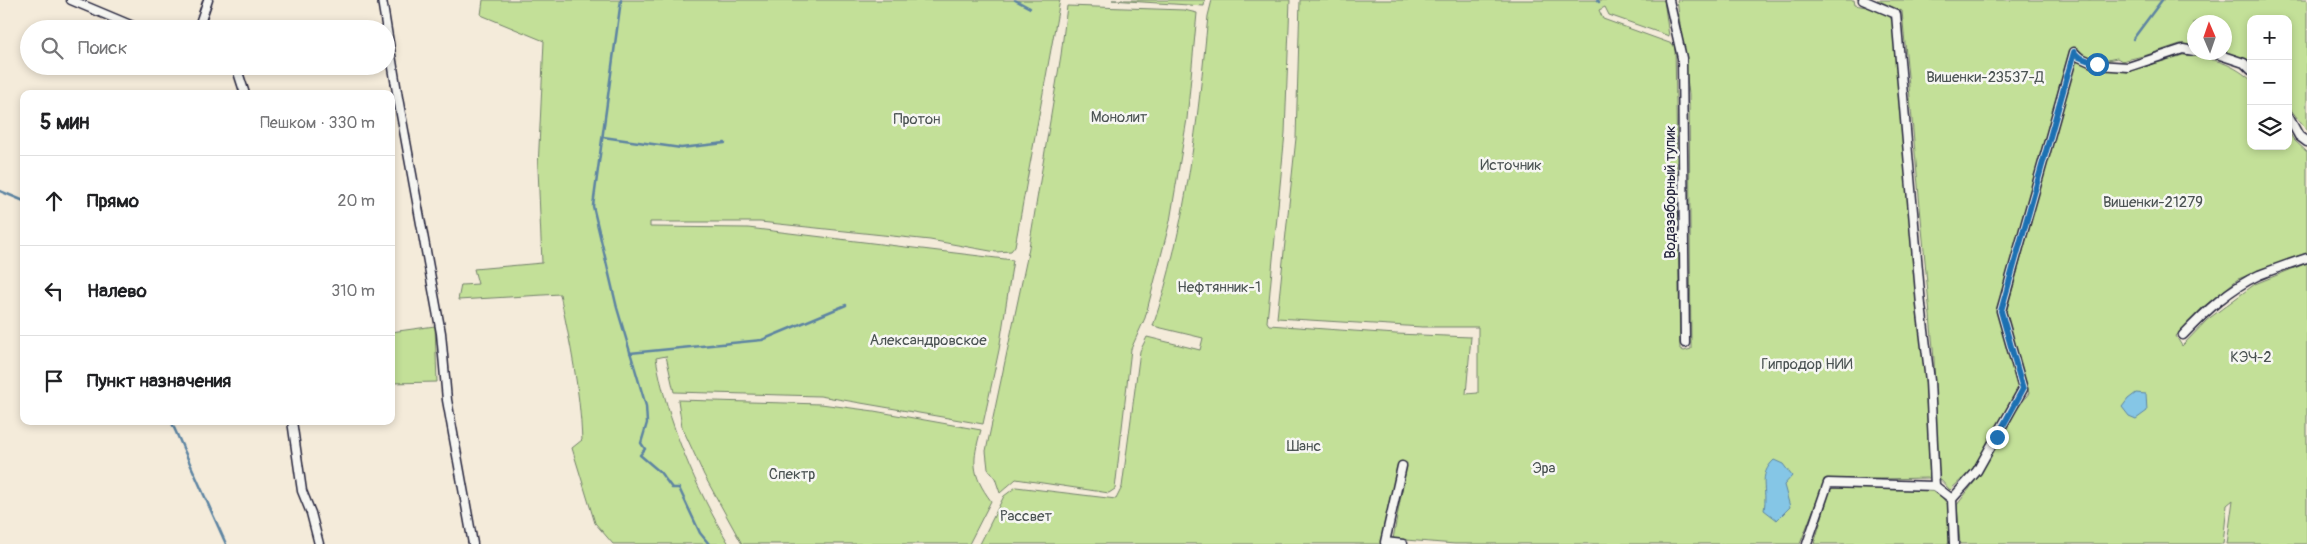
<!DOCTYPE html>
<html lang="ru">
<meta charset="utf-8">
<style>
:root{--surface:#fff;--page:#f2f2f2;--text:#202124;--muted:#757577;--line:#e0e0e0}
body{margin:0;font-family:Pangolin,sans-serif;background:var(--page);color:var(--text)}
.controls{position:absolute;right:15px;top:15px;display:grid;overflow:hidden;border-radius:10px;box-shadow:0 2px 8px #0003}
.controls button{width:45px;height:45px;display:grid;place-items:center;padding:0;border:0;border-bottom:1px solid var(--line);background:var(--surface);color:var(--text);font:25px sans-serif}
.compass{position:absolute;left:2187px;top:15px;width:45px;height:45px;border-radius:50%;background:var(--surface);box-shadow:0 2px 8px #0003;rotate:358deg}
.stop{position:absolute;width:15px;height:15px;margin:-11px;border:4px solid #1f6fb2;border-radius:50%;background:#fff}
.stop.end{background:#1f6fb2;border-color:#fff;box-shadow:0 1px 5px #0008}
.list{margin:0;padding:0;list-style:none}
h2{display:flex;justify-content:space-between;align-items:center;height:65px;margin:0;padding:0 20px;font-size:21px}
h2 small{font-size:16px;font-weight:400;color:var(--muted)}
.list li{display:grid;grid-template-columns:32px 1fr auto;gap:15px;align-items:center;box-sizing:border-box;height:90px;padding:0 20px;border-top:1px solid var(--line)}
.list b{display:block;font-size:19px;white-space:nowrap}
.list em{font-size:16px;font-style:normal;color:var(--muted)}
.icon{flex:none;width:28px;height:28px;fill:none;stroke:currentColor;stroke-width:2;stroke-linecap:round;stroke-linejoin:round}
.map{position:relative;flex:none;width:2307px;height:544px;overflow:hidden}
.search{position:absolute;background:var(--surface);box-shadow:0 2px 8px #0003;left:20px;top:20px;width:375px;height:55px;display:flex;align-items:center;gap:12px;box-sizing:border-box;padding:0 18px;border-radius:28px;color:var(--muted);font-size:19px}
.panel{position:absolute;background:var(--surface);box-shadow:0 2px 8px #0003;left:20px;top:90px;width:375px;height:335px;border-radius:10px}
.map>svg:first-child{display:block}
</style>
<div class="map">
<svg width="2307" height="544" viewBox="0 0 2307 544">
<rect width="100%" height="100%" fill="#f4ebda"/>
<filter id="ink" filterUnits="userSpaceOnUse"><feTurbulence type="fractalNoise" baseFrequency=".02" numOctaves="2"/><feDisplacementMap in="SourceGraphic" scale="10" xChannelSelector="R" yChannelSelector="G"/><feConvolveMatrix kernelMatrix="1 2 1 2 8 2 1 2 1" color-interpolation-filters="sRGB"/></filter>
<g filter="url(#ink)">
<g fill="#c3e098" stroke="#72816a">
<path d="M483,0H1060L1015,246L1011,251L996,252L930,240L760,222H650V227L748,228L1013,260L999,350L983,424L820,396L674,392L666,356L656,358C666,419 697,491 729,544H613L595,523L572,448L582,440C580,390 570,342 560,294L458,300L461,285L478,284L474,269L542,263L538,168L544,41L481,15Z"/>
<path d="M1112,0H1205L1204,6Z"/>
<path d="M1212,0H1290L1285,133L1267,322L1269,325L1396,334L1471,337L1466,394L1478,393V327H1422L1277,318L1296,138L1300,0H1664L1669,36L1609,15L1605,7L1599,10L1603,19L1675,45L1680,349L1684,351L1691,349L1689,94L1677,0H1854L1855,5C1874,9 1891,7 1894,28L1925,374L1930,478L1825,480L1800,544H1455L1393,539L1407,463H1401L1381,544H980L1004,496L1016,487L1116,499L1122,487L1140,351L1147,337L1200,350L1203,338L1153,326C1186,227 1198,120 1208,16Z"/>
<path d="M1877,0H2307V131L2288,106V19H2251V64L2246,60L2225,52L2224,22H2194V45L2180,44L2147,55L2122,61L2117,58L2098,62L2080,54L2077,49L2070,50L2045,150L1997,311L2019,387L1999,427L1976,466L1950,490L1937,476L1934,359L1902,11Z"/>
<path d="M1067,6L1184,10L1197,13L1187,119L1170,221L1145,318L1131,349L1115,489L1109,493L1016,479L1000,493L995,478L988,469L986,451L1028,253L1061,55Z"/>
<path d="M2183,55C2210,58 2229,61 2251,80V146H2288V130L2293,139L2307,152V253L2238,279L2202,308L2176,336L2182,346L2207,320L2255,284L2307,263V544H2227L2233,500L2227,505L2223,544H1960L1957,505L1982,472L2007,423L2029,393L2006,313L2075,59L2093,67L2128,72Z"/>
<path d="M435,326L437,382L391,383V332Z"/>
<path d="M678,400L821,404L874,411L981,430C972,461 971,474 991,501L969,544H742L704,475L682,427Z"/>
<path d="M1831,487L1936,490L1949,506L1951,544H1814Z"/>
</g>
<g fill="#85c6e6" stroke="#5d84a2">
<path d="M2136,393L2146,394L2147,411L2136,419L2129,416L2122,407L2128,399Z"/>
<path d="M1774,460L1783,464L1792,476L1784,485L1790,507L1777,520L1764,510C1768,489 1757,476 1774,460Z"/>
</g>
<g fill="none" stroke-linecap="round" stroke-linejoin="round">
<g stroke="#5d84a2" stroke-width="2.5">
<path d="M621,0L593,206L617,308L646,406L647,423L641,443L645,449L640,455L660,472L672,488H679L700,533L709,544"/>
<path d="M1015,0L1030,8"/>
<path d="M1597,0L1599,2"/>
<path d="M2133,39L2162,0"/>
<path d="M603,137L681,148L725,143"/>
<path d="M0,191L24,201"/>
<path d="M630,353L762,340L846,305"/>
<path d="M171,421L226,544"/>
</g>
<defs>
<g id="minor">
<path d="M71,0L140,29"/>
<path d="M382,0L398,98L441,333L447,400L473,544"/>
<path d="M1669,0L1682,58L1685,343"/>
<path d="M1863,0L1896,14L1921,305L1930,381L1935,486"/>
<path d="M198,29L208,0"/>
<path d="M2211,52L2244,63L2251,70"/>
<path d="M236,66L245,94"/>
<path d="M2288,116L2299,136L2307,142"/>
<path d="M2183,335C2205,312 2230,288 2259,275C2275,269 2291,263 2307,258"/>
<path d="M292,421L302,491L311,513L319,544"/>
<path d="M1402,466L1385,542L1403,544"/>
<path d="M1952,499L1977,471L2023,389L2001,311L2074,52L2079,57L2097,65L2128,67L2183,49L2194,51"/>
<path d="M1807,544L1828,483L1935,486L1952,499L1954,544"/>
</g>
</defs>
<use href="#minor" stroke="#22223b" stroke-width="11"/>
<use href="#minor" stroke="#f6f6f2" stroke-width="8"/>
</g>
</g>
<g fill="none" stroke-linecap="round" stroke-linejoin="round" filter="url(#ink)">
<path stroke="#1f6fb2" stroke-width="6" d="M1997,437L2023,389L2001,311L2074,52L2079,57L2097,64"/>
</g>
<g text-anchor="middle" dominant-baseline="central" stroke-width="5" stroke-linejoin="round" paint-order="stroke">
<g font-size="15" fill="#4a5252" stroke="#f6f6f2">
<text x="1985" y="77">Вишенки-23537-Д</text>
<text x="1119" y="117">Монолит</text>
<text x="917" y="119">Протон</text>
<text x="1511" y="165">Источник</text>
<text x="2153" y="202">Вишенки-21279</text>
<text x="1219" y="287">Нефтянник-1</text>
<text x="928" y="340">Александровское</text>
<text x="2251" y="357">КЭЧ-2</text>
<text x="1807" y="364">Гипродор НИИ</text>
<text x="1304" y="446">Шанс</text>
<text x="1544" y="468">Эра</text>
<text x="792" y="474">Спектр</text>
<text x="1026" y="516">Рассвет</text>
</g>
<g font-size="15" fill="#22223b" stroke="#f6f6f2">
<text transform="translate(1670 192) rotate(-90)">Водазаборный тупик</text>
</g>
</g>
</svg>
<div class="controls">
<button>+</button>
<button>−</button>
<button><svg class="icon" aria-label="layers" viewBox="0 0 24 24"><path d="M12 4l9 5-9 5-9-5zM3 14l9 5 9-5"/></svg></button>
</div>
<svg class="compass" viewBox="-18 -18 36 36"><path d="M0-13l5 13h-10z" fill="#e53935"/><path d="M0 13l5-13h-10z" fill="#757577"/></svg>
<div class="stop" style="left:2097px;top:64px"></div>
<div class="stop end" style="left:1997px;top:437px"></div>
<div class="search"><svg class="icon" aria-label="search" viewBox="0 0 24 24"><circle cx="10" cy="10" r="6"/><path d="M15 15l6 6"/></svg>Поиск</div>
<section class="panel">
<h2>5 мин<small>Пешком · 330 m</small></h2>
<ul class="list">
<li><svg class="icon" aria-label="ahead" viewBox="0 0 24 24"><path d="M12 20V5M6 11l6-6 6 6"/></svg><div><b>Прямо</b></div><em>20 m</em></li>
<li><svg class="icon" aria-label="left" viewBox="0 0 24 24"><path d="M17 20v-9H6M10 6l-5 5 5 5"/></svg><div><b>Налево</b></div><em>310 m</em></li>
<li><svg class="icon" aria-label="arrive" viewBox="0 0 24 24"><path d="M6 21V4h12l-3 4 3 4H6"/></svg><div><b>Пункт назначения</b></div></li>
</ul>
</section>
</div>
